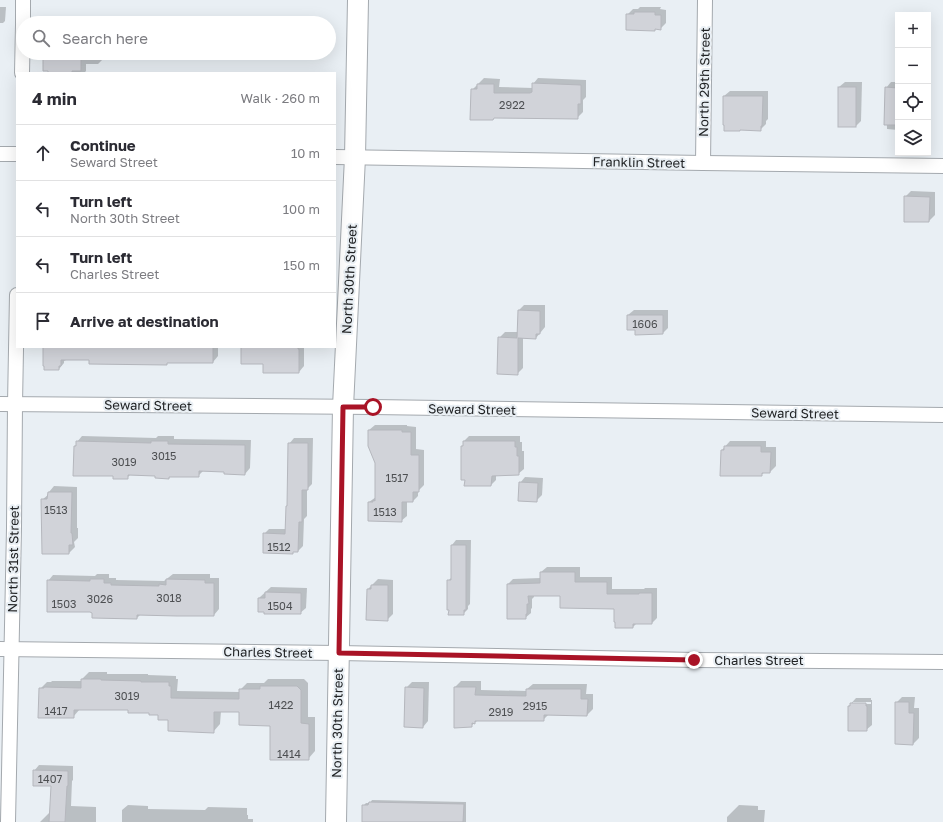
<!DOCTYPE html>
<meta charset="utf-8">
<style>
:root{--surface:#fff;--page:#f2f2f3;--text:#2b2b33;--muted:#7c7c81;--line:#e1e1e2}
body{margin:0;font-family:"Golos Text",sans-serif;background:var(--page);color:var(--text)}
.controls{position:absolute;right:12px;top:12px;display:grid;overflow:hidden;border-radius:0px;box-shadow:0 4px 16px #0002}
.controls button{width:36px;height:36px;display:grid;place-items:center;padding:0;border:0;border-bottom:1px solid var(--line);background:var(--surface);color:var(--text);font:20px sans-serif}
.stop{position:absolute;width:12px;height:12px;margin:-9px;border:3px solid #a91326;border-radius:50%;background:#fff}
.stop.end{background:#a91326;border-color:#fff;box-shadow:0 1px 4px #0008}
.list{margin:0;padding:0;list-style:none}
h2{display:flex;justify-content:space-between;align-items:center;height:52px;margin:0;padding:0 16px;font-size:17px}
h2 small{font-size:13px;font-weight:400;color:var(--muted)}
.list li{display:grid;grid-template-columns:26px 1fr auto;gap:12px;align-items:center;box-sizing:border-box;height:56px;padding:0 16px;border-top:1px solid var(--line)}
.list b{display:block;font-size:15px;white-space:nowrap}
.list p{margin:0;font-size:13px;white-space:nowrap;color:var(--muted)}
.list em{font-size:13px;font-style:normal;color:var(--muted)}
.icon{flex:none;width:22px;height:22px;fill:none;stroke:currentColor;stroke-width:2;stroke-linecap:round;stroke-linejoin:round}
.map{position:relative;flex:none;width:943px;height:822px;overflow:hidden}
.search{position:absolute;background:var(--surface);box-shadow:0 4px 16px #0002;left:16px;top:16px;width:320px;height:44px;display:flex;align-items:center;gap:10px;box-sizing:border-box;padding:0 14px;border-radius:22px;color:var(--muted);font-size:15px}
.panel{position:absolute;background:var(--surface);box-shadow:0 4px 16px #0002;left:16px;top:72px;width:320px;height:276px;border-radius:0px}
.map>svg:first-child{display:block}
</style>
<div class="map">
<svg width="943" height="822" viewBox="0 0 943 822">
<rect width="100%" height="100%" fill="#e9eff4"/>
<g fill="#0003" fill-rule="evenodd">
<path d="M0,7H6L5,21L3,23H0Z"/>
<path d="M640,7H661L660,9L666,10V23L660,29L656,28L655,30L627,15L633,9H638Z"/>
<path d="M44,53H103V59L98,64H86V71L84,73H49V70Z"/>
<path d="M484,78L500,79L499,87L533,88V84L538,78L586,80V97L583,100V112L577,118L495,117L493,119L472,90Z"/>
<path d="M845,82H862L861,121L856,126L839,87Z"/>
<path d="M891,82H898V130L887,129L886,88Z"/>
<path d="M730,91H768V119L766,121V124L760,130L724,96Z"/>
<path d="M911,191L935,192V215L929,221L905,197Z"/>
<path d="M524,305H545V327L536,338H523V368L517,374L499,338L505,332H519V310Z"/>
<path d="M634,310H668V328L663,333L636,329L628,315Z"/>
<path d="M44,347H218V356L213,362L90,359L66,360L64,361V363L59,369Z"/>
<path d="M242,347H304V366L299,372L264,363Z"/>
<path d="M375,425H407V426L416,427V449L424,450V485L418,491V496L413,501H407V516L401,521L369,502L376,497V463L369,430Z"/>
<path d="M82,436L156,438L158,436H174V439L251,440L250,468L245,474L225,471L204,470L198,476H171L169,478L156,477V475L131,474L127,478L113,475L75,446L77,444V442Z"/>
<path d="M469,436H520V442H522V451H524V469L518,474H496V480L491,485L462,446L464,445V441Z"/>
<path d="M294,438H313L312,484L307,489V516L304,519L303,546L298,551H294L292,553L264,534L269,529H287L288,505L289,444Z"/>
<path d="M730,441H766V447H776V466L770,472H765L761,475L722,450Z"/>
<path d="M525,477L543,478L542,495L536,501L520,483Z"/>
<path d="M54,486L77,487V528H78V538L74,542L75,547L69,553L42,500L49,494V492Z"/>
<path d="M456,540H471L470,604L468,606V609L463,614L448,581L452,577V545Z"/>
<path d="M547,567H580V577H612V589H644L645,588H657V618L652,623H637L633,627L615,608L561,595H534V597L532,599V608L531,609V613L525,618L508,584L513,579L541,578V572Z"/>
<path d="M97,574H109V578H116V580L164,581L173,574H210V578H219V609L214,615L141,614L137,618L93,612L48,581L53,575L95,576Z"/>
<path d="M378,579L393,580V614L387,620L368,589Z"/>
<path d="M271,587L307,588L306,608L300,613L259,598Z"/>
<path d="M89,672H107V674H148V675L176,676V679H178L177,691L240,692V690L247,683H264L268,679H304L308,683V717H315V751L308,759L271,725L240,711H221L220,724L213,732L169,719L159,714L129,709H80L73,717L40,689L47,682H51L52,681H82V679Z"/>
<path d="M461,681H481V690L527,691V689L533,684H587L586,694H593V709L587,715L549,714L543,720L477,721L471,726L455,687Z"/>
<path d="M412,682H429L428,721L423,727L406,688Z"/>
<path d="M902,697H915L914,708H919V738L913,744L896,703Z"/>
<path d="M856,698H871V700H872V725L866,730H849V706ZM853,702H871V704H853Z"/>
<path d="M39,765L73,766V780L72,781L71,806L96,807V822H40L50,812H51L52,785L34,771Z"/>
<path d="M372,800L466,802V822H363V806L366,803H370Z"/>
<path d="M128,805L148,806V809L205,810L208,807L247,808V815H248V819H253V822H122V810Z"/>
<path d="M739,805L758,806V810H765L764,822H727V817Z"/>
</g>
<g fill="#d1d3d9" stroke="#b5b7bd">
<path d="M634,12H655V15H661V30L655,29V31L626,30V14H634Z"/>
<path d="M43,53H81V71H72V73H48V71H43Z"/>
<path d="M532,83L581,85V104H578V119L494,118L493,120H470L471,89H477V84H494V93H530L532,92Z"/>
<rect x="838" y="87" width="18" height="40"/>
<path d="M885,87L898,88V125H884Z"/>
<path d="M723,96H763L762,126H761V131L740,130V131H724V125H723Z"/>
<path d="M904,196L930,197L929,222H904Z"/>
<path d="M518,310L540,311V334H536V339L518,338V375L497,374L498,337L517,338Z"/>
<path d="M627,315H663V334L635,335V330H627Z"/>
<path d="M43,347H213V363H167V365L89,364V360H61V366H59V370H44V366H43Z"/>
<path d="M241,347H298V349H299V373H263V364H241Z"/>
<path d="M368,430H402V432H411V455H419V492H413V502H402V522L368,521V502H373V500L375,501V463L368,446Z"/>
<path d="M76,441L151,443V441H168V444L245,445V475L224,474V472L199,471V477H169V479L155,478V476L128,475V479H113V476H73L74,446H76Z"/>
<path d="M463,441H515V447H517V456H519V475L492,476L491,486H464L465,480H461V446H463Z"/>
<path d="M288,443H308V490H302V522H299L298,552H293V554L263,553V533L285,534L286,506H287Z"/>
<path d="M724,446H761V452H771L770,473H762V476H720L721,450H724Z"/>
<path d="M519,482L538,483L537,502L518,501Z"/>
<path d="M48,492H72L71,533H72L73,545H69V554H42L41,499H47Z"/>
<path d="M451,545H466V610H464V615H448L449,610H447V580H451Z"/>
<path d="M540,572H575V582H607V594H639V593H652V624H633V628H615V622H614V609L560,608V596H528L529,604H527V614H526V619H507V584L540,583Z"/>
<path d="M90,579H104V583H111V585L159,586V584L166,585V579L205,580V583H214V616H177L137,615V619L92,618V613L90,612H47V580L90,581Z"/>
<path d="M371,585H388V621L366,620L367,589H371Z"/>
<path d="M265,592L301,593V614H264V612H258V598H265Z"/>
<path d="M81,679H101V680L141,681V682H169V686H171V698L239,699V689H260V686H297L301,690V723L309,724V760H270V726L239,725V712H214V733L168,731V720H158V715H149V713H128V710H74V718H38L39,688H44V687L81,688Z"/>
<path d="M405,687L424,688L423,728L404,727Z"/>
<path d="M454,687H476L475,695L526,696V689H581V699H588L587,716L544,715V721H475V724L472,723V727L454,728Z"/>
<path d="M895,702H909V713H914L913,745L895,744Z"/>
<path d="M850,703H866V706H867V731H848V706H850Z"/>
<path d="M33,770L68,771V786H67L65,822H49L51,786H33Z"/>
<path d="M369,802L464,804L463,822H362V805H368Z"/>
</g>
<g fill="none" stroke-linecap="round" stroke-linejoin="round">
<defs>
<g id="street">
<path d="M23,23V0"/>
<path d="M22,73L23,25"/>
<path d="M0,154H17"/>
<path d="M335,157L703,163L943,166"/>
<path d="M703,163L705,0"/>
<path d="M0,404L373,407L943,415"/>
<path d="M0,649L339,653L695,660L943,662"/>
<path d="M8,822L14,528L15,404L17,295"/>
</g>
<path id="secondary" d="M336,822L343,407L355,157L358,0"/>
</defs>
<use href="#street" stroke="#a4a9ae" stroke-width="16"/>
<use href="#secondary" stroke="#a4a9ae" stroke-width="22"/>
<use href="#street" stroke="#fff" stroke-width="14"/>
<use href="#secondary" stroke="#fff" stroke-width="20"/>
</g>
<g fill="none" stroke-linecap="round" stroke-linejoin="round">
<path stroke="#a91326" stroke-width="5" d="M373,407H343L339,653L694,660"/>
</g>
<g text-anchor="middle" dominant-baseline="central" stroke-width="4" stroke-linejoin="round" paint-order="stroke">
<g font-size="11" fill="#4d4f52">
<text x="512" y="104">2922</text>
<text x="645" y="323">1606</text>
<text x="164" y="455">3015</text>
<text x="124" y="461">3019</text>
<text x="397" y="477">1517</text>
<text x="56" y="509">1513</text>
<text x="385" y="511">1513</text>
<text x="279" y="546">1512</text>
<text x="169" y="597">3018</text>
<text x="100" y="598">3026</text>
<text x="64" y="603">1503</text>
<text x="280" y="605">1504</text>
<text x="127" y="695">3019</text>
<text x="281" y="704">1422</text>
<text x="535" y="705">2915</text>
<text x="56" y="710">1417</text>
<text x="501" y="711">2919</text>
<text x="289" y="753">1414</text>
<text x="50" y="778">1407</text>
</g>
<g font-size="13" fill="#212325" stroke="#e9eff4">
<text transform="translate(704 82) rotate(-89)">North 29th Street</text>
<text transform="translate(639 162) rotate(1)">Franklin Street</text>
<text transform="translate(349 279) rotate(-87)">North 30th Street</text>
<text transform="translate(148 405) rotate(1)">Seward Street</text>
<text transform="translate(472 409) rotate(1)">Seward Street</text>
<text transform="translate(795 413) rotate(1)">Seward Street</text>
<text transform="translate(13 559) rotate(-89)">North 31st Street</text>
<text transform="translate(268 652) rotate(1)">Charles Street</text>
<text x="759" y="660">Charles Street</text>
<text transform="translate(337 723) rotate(-89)">North 30th Street</text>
</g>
</g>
</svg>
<div class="controls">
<button>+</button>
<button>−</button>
<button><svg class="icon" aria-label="locate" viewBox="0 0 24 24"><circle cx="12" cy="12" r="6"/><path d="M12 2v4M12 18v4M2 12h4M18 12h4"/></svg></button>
<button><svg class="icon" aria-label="layers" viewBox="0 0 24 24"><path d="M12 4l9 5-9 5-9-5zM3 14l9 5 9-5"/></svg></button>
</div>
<div class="stop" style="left:373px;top:407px"></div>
<div class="stop end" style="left:694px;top:660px"></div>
<div class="search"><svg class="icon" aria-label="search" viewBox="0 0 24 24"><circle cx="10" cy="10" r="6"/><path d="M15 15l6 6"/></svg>Search here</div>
<section class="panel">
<h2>4 min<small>Walk · 260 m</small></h2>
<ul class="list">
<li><svg class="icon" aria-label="ahead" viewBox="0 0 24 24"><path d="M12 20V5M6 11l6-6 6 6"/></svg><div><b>Continue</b><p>Seward Street</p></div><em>10 m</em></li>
<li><svg class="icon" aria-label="left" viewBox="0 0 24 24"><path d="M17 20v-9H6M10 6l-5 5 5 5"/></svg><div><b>Turn left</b><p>North 30th Street</p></div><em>100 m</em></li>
<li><svg class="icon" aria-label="left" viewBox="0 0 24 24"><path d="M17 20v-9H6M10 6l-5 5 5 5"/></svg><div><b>Turn left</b><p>Charles Street</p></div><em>150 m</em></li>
<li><svg class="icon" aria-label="arrive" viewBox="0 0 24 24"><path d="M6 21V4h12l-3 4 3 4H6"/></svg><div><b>Arrive at destination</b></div></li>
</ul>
</section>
</div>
